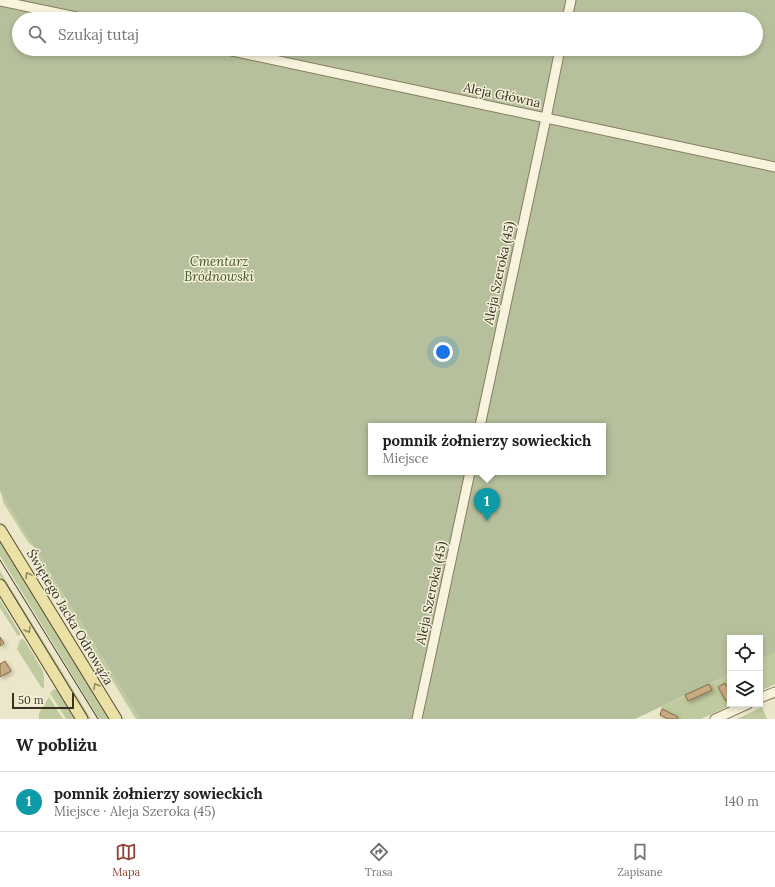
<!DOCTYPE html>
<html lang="pl">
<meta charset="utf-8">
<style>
:root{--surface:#fff;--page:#f6f6f6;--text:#202124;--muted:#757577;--line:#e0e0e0;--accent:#944033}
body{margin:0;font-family:Lora,serif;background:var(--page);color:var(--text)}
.controls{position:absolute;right:12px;bottom:12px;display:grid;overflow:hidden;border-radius:0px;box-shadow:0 2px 6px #0003}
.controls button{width:36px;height:36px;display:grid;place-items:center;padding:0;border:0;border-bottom:1px solid var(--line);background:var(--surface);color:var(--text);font:20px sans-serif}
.scale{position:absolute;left:12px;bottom:10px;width:62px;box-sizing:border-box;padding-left:4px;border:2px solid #3a3122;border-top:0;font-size:11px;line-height:14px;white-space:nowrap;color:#3a3122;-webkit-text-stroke:3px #f4f0d9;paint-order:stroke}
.you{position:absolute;left:443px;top:352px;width:14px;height:14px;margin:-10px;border:3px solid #fff;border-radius:50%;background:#1a73e8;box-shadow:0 0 0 6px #1a73e833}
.badge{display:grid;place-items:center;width:26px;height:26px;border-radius:50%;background:var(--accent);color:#fff;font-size:13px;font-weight:700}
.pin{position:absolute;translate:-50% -33px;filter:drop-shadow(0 1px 2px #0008)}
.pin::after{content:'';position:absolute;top:21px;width:14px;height:12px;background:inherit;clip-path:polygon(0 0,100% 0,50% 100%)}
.popup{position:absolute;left:368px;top:423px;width:238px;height:52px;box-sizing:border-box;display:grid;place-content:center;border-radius:0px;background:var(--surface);filter:drop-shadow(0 1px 3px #0005);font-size:13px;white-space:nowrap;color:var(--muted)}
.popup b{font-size:15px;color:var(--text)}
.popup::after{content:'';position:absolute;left:50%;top:100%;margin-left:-8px;border:8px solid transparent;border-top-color:var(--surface)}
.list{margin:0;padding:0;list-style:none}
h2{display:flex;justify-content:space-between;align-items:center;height:52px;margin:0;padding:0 16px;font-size:17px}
h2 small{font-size:13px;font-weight:400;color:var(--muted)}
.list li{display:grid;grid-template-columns:26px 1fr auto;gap:12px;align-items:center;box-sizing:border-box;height:60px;padding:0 16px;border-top:1px solid var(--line)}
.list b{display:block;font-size:15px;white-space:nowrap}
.list p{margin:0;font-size:13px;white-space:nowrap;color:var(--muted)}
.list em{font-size:13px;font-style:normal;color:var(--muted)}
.icon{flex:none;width:22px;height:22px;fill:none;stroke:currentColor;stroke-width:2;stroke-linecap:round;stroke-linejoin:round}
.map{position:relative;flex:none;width:775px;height:719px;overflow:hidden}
.search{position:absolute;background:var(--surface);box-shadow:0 2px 6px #0003;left:12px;right:12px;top:12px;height:44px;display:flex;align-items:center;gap:10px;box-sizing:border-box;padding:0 14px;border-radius:22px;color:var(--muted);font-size:15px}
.sheet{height:112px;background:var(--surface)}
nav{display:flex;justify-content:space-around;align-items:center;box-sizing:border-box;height:56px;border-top:1px solid var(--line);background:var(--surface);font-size:11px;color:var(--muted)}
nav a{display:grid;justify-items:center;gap:2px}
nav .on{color:var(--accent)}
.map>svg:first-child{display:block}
</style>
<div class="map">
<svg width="775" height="719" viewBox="0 0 775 719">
<defs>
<filter id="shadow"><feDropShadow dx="2" dy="2" stdDeviation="2" flood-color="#0004"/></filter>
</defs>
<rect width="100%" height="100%" fill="#ece7ca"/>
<g fill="#bfca9e">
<path d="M1,492L36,549L28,542L3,502Z"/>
<path d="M0,539L110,719H99L0,556Z"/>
<path d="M38,553L140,719H136L42,566L40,562Z"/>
<path d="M0,571L91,719H87L0,576Z"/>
<path d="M0,600L20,633V635L18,636L0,608Z"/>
<path d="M22,639L25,641L43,671L44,678V689L41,687L17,649L20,640Z"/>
<path d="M775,653V684L760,691V660Z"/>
<path d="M730,674V704H733L701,719H677L678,717L662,709L661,707Z"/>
<path d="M54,689L57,690L76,719H66L50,693Z"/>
<path d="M49,697L63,719H39V713Z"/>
<path d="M762,707L767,719H737Z"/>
</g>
<path fill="#b6c09c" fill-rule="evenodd" d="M0,0H775V653L760,660V638H730V674L635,719H140L0,491ZM19,19H756V49H19ZM371,426H603V472H371Z"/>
<g fill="#c8aa82" stroke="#866946" filter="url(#shadow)">
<path d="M0,637L4,643L0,646Z"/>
<path d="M5,661L11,671L0,677V664Z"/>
<path d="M725,683L730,692V699L726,701L718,687Z"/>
<path d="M709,684L712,690L688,701L685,695Z"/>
<path d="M662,709L678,717L677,719H668L660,715Z"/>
</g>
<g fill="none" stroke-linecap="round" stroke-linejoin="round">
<defs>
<g id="minor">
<path d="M0,1L86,19"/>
<path d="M567,19L571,0"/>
<path d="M223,49L775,167"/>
<path d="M480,426L546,118L560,49"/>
<path d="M760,698L775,692"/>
<path d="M417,719L470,472"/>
<path d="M715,719L748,704"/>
</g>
<g id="major">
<path d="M0,530L116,719"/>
<path d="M0,585L82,719"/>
</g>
</defs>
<use href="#minor" stroke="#887b5f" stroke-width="11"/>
<use href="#major" stroke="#574933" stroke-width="13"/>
<use href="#minor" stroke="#f7f3dd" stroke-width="9"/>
<use href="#major" stroke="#ece1a5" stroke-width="11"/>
<path stroke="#3a3122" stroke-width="1" d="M0,560L98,719"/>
</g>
<defs><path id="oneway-chevron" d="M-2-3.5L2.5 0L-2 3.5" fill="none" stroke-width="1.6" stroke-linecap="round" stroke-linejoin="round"/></defs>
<g stroke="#938964">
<use href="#oneway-chevron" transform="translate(28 575) rotate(-121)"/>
<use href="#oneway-chevron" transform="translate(28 630) rotate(59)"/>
<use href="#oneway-chevron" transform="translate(96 686) rotate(-121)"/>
</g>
<g text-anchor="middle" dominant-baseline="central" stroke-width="3" stroke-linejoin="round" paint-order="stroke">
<g font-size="13" fill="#3a3122" stroke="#f4f0d9">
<text transform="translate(502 95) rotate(12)">Aleja Główna</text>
<text transform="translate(499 273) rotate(-78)">Aleja Szeroka (45)</text>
<text transform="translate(431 593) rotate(-78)">Aleja Szeroka (45)</text>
<text transform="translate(70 617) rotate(59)">Świętego Jacka Odrowąża</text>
</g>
<g font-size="13" font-style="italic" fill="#435529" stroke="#f4f0d9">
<text x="219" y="261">Cmentarz<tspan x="219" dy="15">Bródnowski</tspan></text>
</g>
</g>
</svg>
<div class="controls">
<button><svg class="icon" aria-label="locate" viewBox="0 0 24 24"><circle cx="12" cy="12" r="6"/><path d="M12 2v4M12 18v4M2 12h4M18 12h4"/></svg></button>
<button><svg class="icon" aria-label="layers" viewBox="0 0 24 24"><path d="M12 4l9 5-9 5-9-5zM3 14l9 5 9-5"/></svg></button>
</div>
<div class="scale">50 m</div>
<div class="you"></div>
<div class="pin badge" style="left:487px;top:521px;background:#0f9aa8">1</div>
<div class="popup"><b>pomnik żołnierzy sowieckich</b>Miejsce</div>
<div class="search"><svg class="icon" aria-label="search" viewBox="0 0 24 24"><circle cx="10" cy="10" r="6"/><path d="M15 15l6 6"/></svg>Szukaj tutaj</div>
</div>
<section class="sheet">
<h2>W pobliżu<small></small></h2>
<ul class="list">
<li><span class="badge" style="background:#0f9aa8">1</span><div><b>pomnik żołnierzy sowieckich</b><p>Miejsce · Aleja Szeroka (45)</p></div><em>140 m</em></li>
</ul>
</section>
<nav>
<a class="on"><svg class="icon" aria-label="map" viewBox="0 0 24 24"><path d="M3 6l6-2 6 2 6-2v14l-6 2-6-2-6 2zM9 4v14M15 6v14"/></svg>Mapa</a>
<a><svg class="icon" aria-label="directions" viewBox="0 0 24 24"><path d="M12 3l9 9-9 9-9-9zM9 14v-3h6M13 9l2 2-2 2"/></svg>Trasa</a>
<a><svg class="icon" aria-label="saved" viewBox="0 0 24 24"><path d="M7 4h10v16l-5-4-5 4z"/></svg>Zapisane</a>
</nav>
